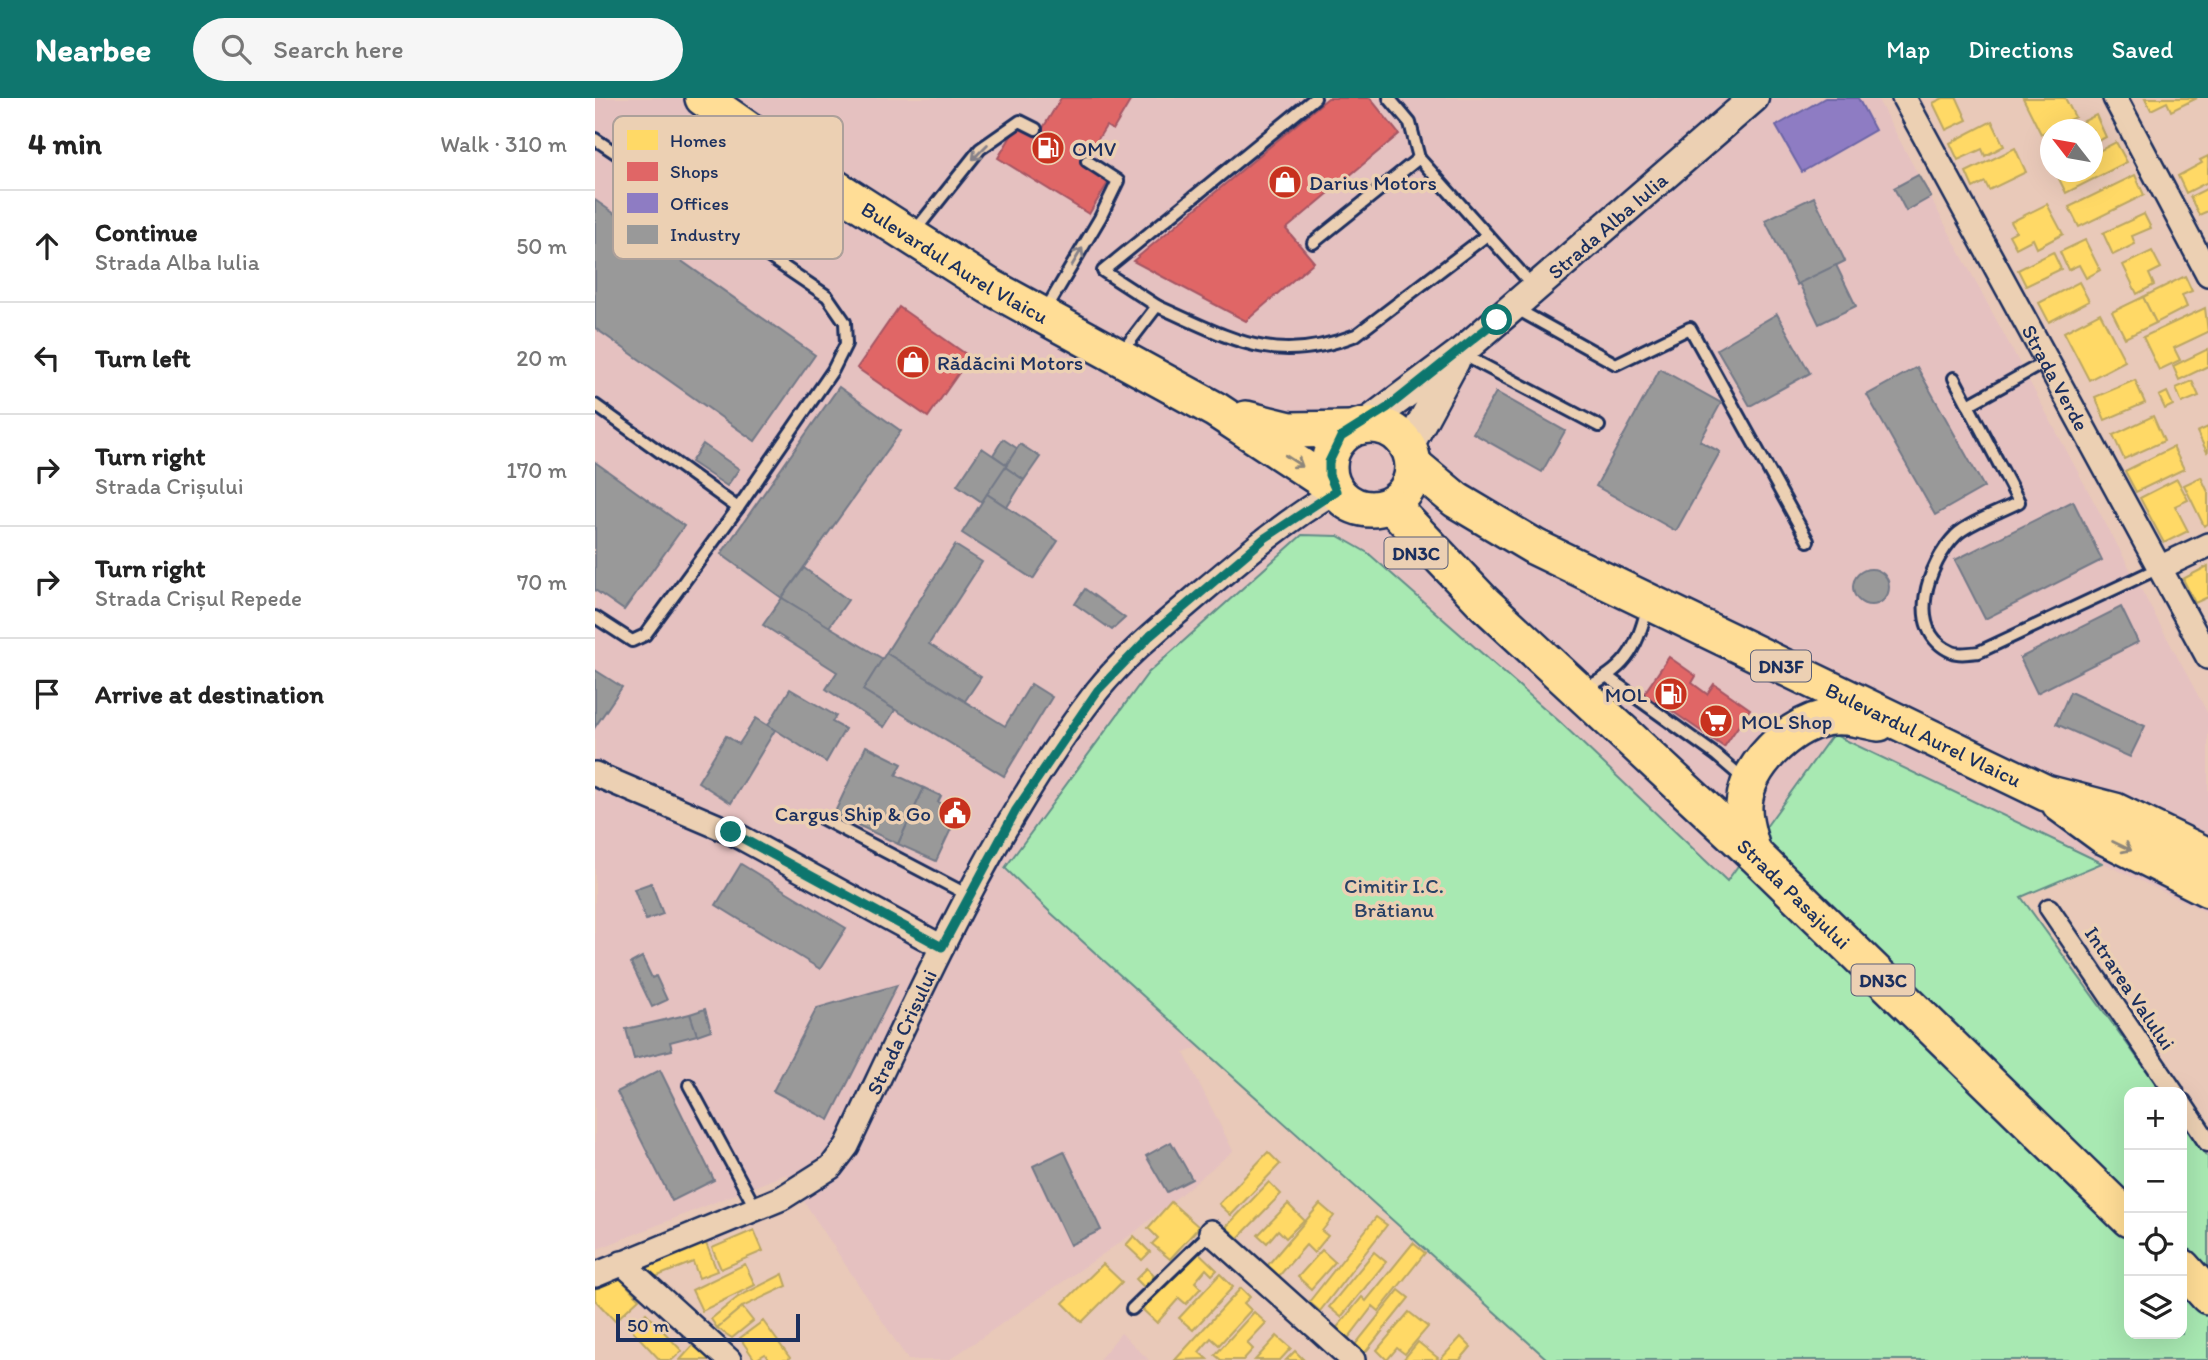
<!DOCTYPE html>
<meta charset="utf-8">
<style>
:root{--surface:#fff;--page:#f6f6f6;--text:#222;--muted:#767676;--line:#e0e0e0;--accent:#0f766e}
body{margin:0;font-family:Itim,sans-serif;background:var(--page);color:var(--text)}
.controls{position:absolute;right:21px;bottom:21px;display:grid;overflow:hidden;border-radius:14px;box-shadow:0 7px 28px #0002}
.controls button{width:63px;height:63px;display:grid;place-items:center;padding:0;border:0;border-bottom:2px solid var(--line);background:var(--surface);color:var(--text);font:35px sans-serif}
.compass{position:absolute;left:1445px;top:21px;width:63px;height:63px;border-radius:50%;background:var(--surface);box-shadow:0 7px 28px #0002;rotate:301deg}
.scale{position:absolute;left:21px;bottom:18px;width:184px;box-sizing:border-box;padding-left:7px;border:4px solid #1b2f5e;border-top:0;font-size:19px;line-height:24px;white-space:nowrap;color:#1b2f5e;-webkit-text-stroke:5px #ecd0b3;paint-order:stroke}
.stop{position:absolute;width:21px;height:21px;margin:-16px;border:5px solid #0f766e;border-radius:50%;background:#fff}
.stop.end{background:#0f766e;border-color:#fff;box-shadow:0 2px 7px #0008}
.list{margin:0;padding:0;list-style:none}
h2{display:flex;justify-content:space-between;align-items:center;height:91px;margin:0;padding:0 28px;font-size:30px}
h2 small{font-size:23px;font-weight:400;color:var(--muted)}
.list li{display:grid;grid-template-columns:46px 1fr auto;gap:21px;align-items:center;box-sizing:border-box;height:112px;padding:0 28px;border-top:2px solid var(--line)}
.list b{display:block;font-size:26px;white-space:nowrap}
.list p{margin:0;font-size:23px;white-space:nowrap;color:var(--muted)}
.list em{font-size:23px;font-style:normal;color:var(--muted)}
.icon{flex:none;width:38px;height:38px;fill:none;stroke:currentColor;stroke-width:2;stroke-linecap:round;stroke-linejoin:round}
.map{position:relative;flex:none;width:1613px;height:1262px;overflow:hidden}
header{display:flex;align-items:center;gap:42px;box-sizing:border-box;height:98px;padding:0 35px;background:var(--accent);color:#fff}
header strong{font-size:33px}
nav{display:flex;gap:38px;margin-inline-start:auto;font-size:24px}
.search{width:490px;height:63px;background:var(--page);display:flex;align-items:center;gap:18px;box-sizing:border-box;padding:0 24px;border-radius:38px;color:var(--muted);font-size:26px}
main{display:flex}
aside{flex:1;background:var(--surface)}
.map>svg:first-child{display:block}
</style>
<header>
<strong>Nearbee</strong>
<div class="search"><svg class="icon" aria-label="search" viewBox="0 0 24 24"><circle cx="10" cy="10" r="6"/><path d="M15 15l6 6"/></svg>Search here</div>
<nav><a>Map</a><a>Directions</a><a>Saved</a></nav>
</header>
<main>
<aside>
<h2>4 min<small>Walk · 310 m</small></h2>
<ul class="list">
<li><svg class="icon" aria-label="ahead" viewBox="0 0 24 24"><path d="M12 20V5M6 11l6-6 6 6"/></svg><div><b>Continue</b><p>Strada Alba Iulia</p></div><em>50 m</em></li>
<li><svg class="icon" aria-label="left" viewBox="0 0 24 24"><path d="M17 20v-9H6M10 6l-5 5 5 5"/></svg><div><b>Turn left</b></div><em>20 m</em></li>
<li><svg class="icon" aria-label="right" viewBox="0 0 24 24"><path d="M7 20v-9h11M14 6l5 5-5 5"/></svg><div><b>Turn right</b><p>Strada Crișului</p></div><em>170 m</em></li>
<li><svg class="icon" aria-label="right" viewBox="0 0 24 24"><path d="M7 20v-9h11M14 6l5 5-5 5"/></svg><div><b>Turn right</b><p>Strada Crișul Repede</p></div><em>70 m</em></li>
<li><svg class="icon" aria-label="arrive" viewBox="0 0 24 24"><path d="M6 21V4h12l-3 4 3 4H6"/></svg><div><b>Arrive at destination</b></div></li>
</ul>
</aside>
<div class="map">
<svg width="1613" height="1262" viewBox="0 0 1613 1262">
<rect width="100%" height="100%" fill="#e9c9b9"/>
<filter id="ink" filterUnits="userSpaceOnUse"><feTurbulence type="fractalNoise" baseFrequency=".0143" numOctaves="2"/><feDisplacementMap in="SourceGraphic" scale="14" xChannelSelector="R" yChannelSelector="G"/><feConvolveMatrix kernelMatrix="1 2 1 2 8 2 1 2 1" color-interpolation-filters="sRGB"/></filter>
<g filter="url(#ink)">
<g fill="#e5c1c0">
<path d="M0,0H1282L1613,616V815L1238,636L1132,783L965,624L773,455L707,437L553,575L410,770L605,949L589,955L638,1053L540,1134L354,1262H313L191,1076L0,1152Z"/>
<path d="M526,1235L554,1262H504Z"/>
</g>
<path fill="#a8e9b2" stroke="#628c88" stroke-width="2" d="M707,437L743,438L773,455L965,624L1132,783L1238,636L1507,765L1426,799L1567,994H1534V1236H1587V1022L1613,1059V1262H953L456,815L410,770L553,575Z"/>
<g fill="#ffd966" stroke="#bba664" stroke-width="2">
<path d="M1348,0H1362L1372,22L1351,32L1338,5Z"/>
<path d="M1428,0H1470L1480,19L1446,36Z"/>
<path d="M1550,0H1602L1576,13L1572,4L1556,12Z"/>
<path d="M1501,17L1511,39L1498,46V32H1471Z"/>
<path d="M1397,23L1409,48L1390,58L1387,51L1363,62L1355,45Z"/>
<path d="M1521,44L1532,64L1471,95L1461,75L1498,74V56Z"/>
<path d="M1420,50L1431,74L1394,92L1390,84L1378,90L1371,74Z"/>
<path d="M1613,58V84L1591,95L1583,78L1607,65L1605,62Z"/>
<path d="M1540,77L1549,97L1484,129L1474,109Z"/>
<path d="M1613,90V113L1604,117L1595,99Z"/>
<path d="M1452,106L1468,136L1442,150L1438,141L1421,150L1414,137L1421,133L1416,124Z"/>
<path d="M1549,116L1556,130L1537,138L1540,146L1518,157L1508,135Z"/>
<path d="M1490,142L1505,172L1491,180L1484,167L1473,172L1465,154Z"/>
<path d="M1557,153L1566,170L1554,176L1559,187L1542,196L1528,167Z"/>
<path d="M1458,154L1466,171L1431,188L1423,172Z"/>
<path d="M1590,178L1597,193L1587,197L1592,209L1561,225L1548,199Z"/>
<path d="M1484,184L1494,203L1454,224L1444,205Z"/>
<path d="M1548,199L1561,225L1530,240L1517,214Z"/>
<path d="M1610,210L1613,234L1579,250L1585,262L1564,272L1548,239Z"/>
<path d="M1505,215L1530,263L1494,282L1469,234Z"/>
<path d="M1613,251V268L1584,282L1578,268Z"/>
<path d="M1540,282L1550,305L1510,322L1500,299Z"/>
<path d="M1597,283L1604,298L1587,305L1581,290Z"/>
<path d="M1572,294L1578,307L1570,311L1564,298Z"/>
<path d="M1558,318L1569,343L1529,361L1518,337Z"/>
<path d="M1613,329V353L1612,354L1602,334Z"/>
<path d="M1578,349L1589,371L1541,394L1530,373Z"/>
<path d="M1606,379L1613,394V426L1609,428L1589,387Z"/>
<path d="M1582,381L1593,402L1580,408L1593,433L1569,445L1545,400Z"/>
<path d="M1613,468V499L1600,505L1588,481Z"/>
<path d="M673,1054L685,1066L636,1117L624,1106Z"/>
<path d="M674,1084L686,1096L643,1140L631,1129Z"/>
<path d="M576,1104L604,1129L575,1161L557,1146L563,1140L553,1130Z"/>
<path d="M693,1106L709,1122L691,1140L683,1132L672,1145L663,1137Z"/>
<path d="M725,1106L739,1118L727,1133L733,1138L719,1155L711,1147L684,1178L672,1168Z"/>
<path d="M781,1119L792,1127L725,1213L714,1204Z"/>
<path d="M159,1132L168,1153L126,1171L117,1150Z"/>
<path d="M539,1138L555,1154L547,1162L531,1147Z"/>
<path d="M110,1143L122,1173L104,1180L98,1164L55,1181L49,1167Z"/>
<path d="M818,1145L830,1155L784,1213L778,1208L751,1243L739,1233L767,1199L771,1203Z"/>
<path d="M601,1152L622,1172L617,1177L611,1171L600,1184L606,1190L591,1206L584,1200L562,1225L547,1211Z"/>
<path d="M727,1152L740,1164L716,1191L703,1179Z"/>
<path d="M779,1154L791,1164L746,1219L734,1209Z"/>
<path d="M150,1166L160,1187L107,1213L97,1192Z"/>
<path d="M508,1166L527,1184L487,1224L468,1205Z"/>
<path d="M552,1170L559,1178L549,1189L541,1181Z"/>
<path d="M188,1176L192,1188L147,1209L122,1230L116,1221L143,1199Z"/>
<path d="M625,1176L638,1189L598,1232L584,1220Z"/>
<path d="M24,1179L44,1201L20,1223L0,1202V1189Z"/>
<path d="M646,1190L655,1199L649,1205L656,1212L624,1247L616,1240L604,1254L612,1261L580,1262Z"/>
<path d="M804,1192L814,1200L769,1256L759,1248Z"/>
<path d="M147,1209L158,1223L137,1240L122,1230Z"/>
<path d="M659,1214L671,1225L652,1245L658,1251L648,1262H626L620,1257Z"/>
<path d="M814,1214L833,1229L810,1256L802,1250L792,1262L782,1252Z"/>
<path d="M51,1215L87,1253L77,1262H65L35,1230Z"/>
<path d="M168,1223L195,1260L192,1262H174L170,1256L160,1262L145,1240Z"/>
<path d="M682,1238L696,1250L685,1262H660Z"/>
<path d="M866,1239L876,1249L865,1262H845Z"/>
<path d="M102,1243L118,1258L114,1262H85Z"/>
<path d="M823,1244L843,1260L841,1262H808Z"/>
<path d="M700,1253L709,1262H691Z"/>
</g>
<g fill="#e06666" stroke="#a55664" stroke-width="2">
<path d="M466,0H537L518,32L511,28L487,67L514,83L494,116L403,60L422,28L442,40Z"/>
<path d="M733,0H775L804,36L691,131L719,164L651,223L538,163Z"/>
<path d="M304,209L375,259L333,319L262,270Z"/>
<path d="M1074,559L1101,578L1097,585L1112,596L1119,586L1155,611L1129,649L1074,611L1070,616L1046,600Z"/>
</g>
<path fill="#8e7cc3" stroke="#6c65a5" stroke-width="2" d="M1230,0H1263L1280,32L1207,74L1181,28Z"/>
<g fill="#999" stroke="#737987" stroke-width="2">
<path d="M1323,77L1336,99L1311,113L1299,90Z"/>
<path d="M1219,99L1250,163L1202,187L1170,122Z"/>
<path d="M0,102L220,257L160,343L0,230Z"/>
<path d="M1241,167L1261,208L1224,226L1204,185Z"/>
<path d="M1182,216L1215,275L1155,308L1122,251Z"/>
<path d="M1322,269L1389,389L1340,417L1272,297Z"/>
<path d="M1065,271L1126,305L1105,343L1125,354L1081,433L1001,388Z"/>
<path d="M244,289L306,333L187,500L126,456Z"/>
<path d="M901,294L970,333L947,374L878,335Z"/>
<path d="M408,341L423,351L412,367L398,357Z"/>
<path d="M108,346L144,371L132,388L96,364Z"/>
<path d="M425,346L445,359L429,382L410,369Z"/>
<path d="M387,350L412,367L387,404L362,387Z"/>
<path d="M0,364L89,428L29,512L0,492Z"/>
<path d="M410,369L429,382L412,409L392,396Z"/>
<path d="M392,396L463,443L438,481L367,435Z"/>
<path d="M1478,403L1507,462L1390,521L1360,462Z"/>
<path d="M360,447L387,464L334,546L386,579L370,603L291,555Z"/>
<path d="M209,470L253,502L234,529L187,500Z"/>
<circle cx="1276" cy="489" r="18"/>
<path d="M490,491L530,520L517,532L480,506Z"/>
<path d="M187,500L288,561L268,592L300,612L289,629L231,591L242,574L168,527Z"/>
<path d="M1526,509L1543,544L1442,595L1425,560Z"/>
<path d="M291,555L410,628L436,586L457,599L409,678L268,592Z"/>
<path d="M0,572L27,589L0,629Z"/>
<path d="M195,591L241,618L237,624L250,631L231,664L173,627Z"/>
<path d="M1475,594L1550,628L1535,659L1461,626Z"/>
<path d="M161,620L180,632L136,705L103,684L131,638L144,646Z"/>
<path d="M271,648L307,666L301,677L329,690L303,746L239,716Z"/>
<path d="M329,690L346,698L343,704L364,714L341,763L303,746Z"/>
<path d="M146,766L251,830L225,871L121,807Z"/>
<path d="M56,785L68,816L51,822L39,791Z"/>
<path d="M47,859L57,880L61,878L72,902L57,909L36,865Z"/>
<path d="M302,887L234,1022L178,993L222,910Z"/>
<path d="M110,911L116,932L102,937L95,916Z"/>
<path d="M95,916L102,937L75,944L77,952L39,961L31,931Z"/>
<path d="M65,972L119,1082L77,1103L22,994Z"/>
<path d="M576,1044L597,1081L572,1094L551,1058Z"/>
<path d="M469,1053L506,1132L475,1147L438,1068Z"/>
</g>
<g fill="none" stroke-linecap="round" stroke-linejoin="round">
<defs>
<g id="service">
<path d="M794,0L815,25L824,60"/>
<path d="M0,41L232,198L250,224L251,246L238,272L143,410"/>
<path d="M319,134L385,51L425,23L441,31"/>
<path d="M718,145L824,60L938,188"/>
<path d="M562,208L508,173L720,0"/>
<path d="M920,210L1021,266L1095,230L1213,443"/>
<path d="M450,213L505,120L523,83L492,63"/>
<path d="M526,255L562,208C637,241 679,269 761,237L892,137"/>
<path d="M867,256L1004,328"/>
<path d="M1359,280L1424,404C1407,413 1373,425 1361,437C1333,465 1309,533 1357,554C1364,557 1376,555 1384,554L1564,470"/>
<path d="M0,307L143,410L50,537L37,543L0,519"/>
<path d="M1373,307L1452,263"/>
<path d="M1014,580L1121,657L1150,682"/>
<path d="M988,591C1028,573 1042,553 1052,510"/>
<path d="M226,720L375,798"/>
<path d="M94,987L161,1111"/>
<path d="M537,1211L616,1134"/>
</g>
<g id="pedestrian">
<path d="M1454,810L1579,994"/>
<path d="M1587,1005L1613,1044"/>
</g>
<g id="minor">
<path id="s1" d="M1309,0L1613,559"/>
<path d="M1520,0L1613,176"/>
<path d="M1564,470L1613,447"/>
<path d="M0,676L136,734L347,849"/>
<path d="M616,1134L758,1262"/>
<path d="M27,1165L134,1262"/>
<path id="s2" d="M0,1177L187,1100L236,1069L252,1048C326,892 396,730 502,593C531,557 567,528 602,498C647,460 690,423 741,393"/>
</g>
<g id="tertiary">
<path id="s3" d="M769,327L865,255L1159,0"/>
<path d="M814,348L860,263"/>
</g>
<g id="primary">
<path id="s4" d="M108,0L192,59L394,188L621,312L738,389"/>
<path d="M651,321L695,332L756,331"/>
<circle cx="776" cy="369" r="42"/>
<path id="s5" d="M819,367L861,402L940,449L1451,695L1520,713L1613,758"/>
<path id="s6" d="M796,407L889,505L1158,755L1534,1121"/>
<path d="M1465,706L1510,739L1613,791"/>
<path d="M1158,755C1154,739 1148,724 1149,707C1152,667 1193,629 1230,620C1249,616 1267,622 1284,625"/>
<path d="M1587,1169L1613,1198"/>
</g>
</defs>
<use href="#service" stroke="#1b2f5e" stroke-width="16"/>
<use href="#pedestrian" stroke="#1b2f5e" stroke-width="23"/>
<use href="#minor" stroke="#1b2f5e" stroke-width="28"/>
<use href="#tertiary" stroke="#1b2f5e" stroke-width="33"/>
<use href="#primary" stroke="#1b2f5e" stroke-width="40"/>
<use href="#service" stroke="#ecd0b3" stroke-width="10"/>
<use href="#pedestrian" stroke="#ecd0b3" stroke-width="18"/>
<use href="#minor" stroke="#ecd0b3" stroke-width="23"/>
<use href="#tertiary" stroke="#ecd0b3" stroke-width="28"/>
<use href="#primary" stroke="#ffdd96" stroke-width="35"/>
</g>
<defs><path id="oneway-shaft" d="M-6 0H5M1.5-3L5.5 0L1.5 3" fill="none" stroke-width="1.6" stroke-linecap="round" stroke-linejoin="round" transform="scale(1.75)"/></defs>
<g stroke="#848088">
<use href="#oneway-shaft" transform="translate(385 54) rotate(135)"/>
<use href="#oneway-shaft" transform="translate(482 159) rotate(-59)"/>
</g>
<g stroke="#8d867a">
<use href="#oneway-shaft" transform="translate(699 363) rotate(33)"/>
<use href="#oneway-shaft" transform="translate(1527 748) rotate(26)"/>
</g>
</g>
<g fill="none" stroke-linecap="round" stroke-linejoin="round" filter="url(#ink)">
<path stroke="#0f766e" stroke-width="9" d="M136,734L347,849L421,712L503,592L555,538L670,440L741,393L734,377V364L746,339L792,310L902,222"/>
</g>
<defs>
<symbol id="fuel-disc" viewBox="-11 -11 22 22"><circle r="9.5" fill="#c8321e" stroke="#ecd0b3"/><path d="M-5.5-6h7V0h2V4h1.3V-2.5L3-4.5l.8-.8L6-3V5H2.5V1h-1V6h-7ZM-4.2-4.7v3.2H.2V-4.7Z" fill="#fff"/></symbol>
<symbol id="shop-disc" viewBox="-11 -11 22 22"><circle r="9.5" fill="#c8321e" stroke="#ecd0b3"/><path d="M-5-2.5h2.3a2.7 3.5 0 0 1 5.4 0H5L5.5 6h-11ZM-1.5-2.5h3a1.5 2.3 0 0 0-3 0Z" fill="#fff"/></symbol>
<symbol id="supermarket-disc" viewBox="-11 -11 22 22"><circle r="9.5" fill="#c8321e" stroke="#ecd0b3"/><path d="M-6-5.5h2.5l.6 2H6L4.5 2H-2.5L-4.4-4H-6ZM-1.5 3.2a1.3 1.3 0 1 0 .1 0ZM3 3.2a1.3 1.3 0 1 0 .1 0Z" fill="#fff"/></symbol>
<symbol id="civic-disc" viewBox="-11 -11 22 22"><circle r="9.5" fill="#c8321e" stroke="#ecd0b3"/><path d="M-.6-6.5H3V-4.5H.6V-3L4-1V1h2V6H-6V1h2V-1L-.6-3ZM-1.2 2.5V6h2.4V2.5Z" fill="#fff"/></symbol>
</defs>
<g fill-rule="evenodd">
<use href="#fuel-disc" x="434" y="31" width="38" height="38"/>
<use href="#shop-disc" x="671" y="65" width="38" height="38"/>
<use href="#shop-disc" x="299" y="245" width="38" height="38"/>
<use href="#fuel-disc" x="1057" y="577" width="38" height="38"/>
<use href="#supermarket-disc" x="1102" y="604" width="38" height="38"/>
<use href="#civic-disc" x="341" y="696" width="38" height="38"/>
</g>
<g text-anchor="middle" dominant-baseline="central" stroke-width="7" stroke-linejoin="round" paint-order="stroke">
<g fill="#ecd0b3" stroke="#5a5f78" stroke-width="2">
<rect x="789.5" y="439.5" width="63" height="31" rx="5"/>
<rect x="1156" y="552.5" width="60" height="31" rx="5"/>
<rect x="1256.5" y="866.5" width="63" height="31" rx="5"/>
</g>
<g font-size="19" font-weight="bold" fill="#1b2f5e">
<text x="821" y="455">DN3C</text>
<text x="1186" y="568">DN3F</text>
<text x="1288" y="882">DN3C</text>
</g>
<g font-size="21" fill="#1b2f5e" stroke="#ecd0b3" text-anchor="start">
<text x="477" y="50">OMV</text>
<text x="714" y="84">Darius Motors</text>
<text x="342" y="264">Rădăcini Motors</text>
<text x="1052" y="596" text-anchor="end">MOL</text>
<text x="1146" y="623">MOL Shop</text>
<text x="336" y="715" text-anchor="end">Cargus Ship &amp; Go</text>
</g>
<g font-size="21" fill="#1b2f5e" stroke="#ecd0b3">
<text stroke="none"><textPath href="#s3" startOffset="315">Strada Alba Iulia</textPath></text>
<text stroke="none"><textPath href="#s4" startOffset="301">Bulevardul Aurel Vlaicu</textPath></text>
<text stroke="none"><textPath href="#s1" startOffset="318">Strada Verde</textPath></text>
<text stroke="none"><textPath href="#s5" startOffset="578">Bulevardul Aurel Vlaicu</textPath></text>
<text stroke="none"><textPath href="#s6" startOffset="560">Strada Pasajului</textPath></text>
<text transform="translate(1535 890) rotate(56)">Intrarea Valului</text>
<text stroke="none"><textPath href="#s2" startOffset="413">Strada Crișului</textPath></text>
</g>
<g font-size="21" fill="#294266" stroke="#ecd0b3">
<text x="799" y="787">Cimitir I.C.<tspan x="799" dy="24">Brătianu</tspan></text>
</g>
</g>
<rect x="18" y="18" width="230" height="143" rx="10" fill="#ecd0b3" stroke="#ada09a" stroke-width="2"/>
<rect x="32" y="32" width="31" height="20" fill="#ffd966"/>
<rect x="32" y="64" width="31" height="19" fill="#e06666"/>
<rect x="32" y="95" width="31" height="20" fill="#8e7cc3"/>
<rect x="32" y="127" width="31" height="19" fill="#999"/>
<g font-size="19" fill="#1b2f5e">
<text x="75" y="49">Homes</text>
<text x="75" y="80">Shops</text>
<text x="75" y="112">Offices</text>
<text x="75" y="143">Industry</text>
</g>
</svg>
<div class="controls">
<button>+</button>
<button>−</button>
<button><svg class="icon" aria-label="locate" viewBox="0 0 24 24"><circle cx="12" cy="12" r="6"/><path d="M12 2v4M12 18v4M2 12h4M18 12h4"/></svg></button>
<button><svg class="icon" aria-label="layers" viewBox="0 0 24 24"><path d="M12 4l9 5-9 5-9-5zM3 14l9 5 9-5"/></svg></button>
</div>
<svg class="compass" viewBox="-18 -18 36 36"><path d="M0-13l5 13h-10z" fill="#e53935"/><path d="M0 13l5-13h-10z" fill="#767676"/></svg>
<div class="scale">50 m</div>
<div class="stop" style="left:902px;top:222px"></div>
<div class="stop end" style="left:136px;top:734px"></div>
</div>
</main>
